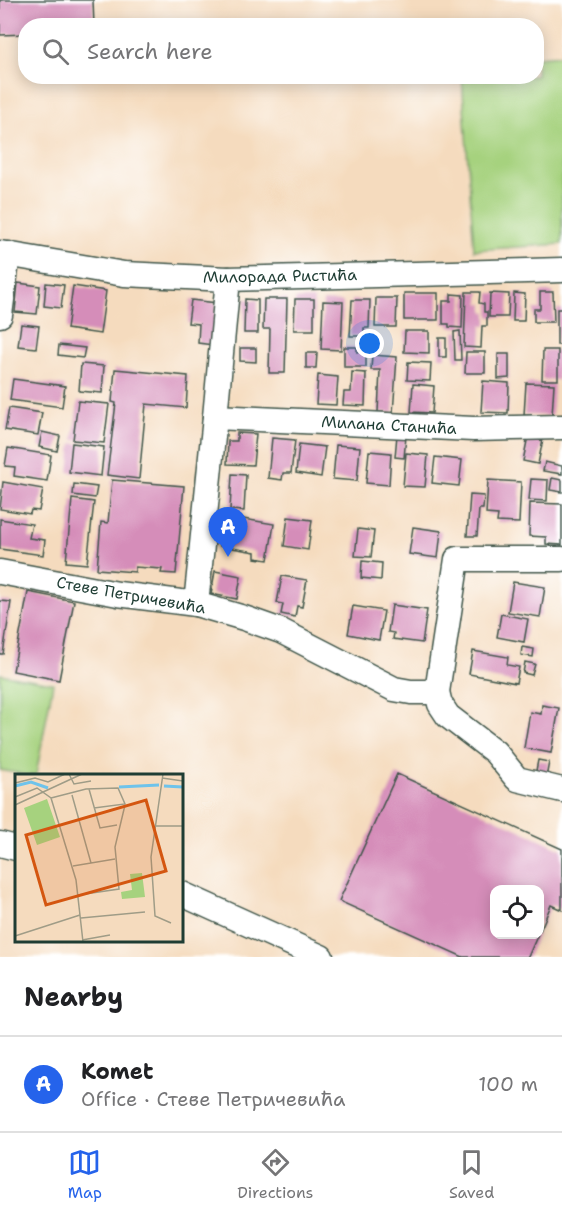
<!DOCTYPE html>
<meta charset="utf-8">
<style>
:root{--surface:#fff;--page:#f6f6f6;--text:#202124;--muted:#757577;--line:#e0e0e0;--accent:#2563eb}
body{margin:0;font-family:"Shantell Sans",sans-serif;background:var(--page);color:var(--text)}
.controls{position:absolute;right:18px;bottom:18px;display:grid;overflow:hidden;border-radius:12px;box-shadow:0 3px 15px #0003}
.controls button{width:54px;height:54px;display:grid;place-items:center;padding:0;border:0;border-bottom:2px solid var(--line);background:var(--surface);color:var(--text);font:30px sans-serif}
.you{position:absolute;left:370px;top:344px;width:21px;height:21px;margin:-15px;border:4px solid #fff;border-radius:50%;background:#1a73e8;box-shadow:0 0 0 9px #1a73e833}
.badge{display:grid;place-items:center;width:39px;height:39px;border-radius:50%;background:var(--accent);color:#fff;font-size:20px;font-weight:700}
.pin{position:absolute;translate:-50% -50px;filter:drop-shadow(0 2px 3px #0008)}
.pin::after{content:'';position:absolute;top:32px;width:21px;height:18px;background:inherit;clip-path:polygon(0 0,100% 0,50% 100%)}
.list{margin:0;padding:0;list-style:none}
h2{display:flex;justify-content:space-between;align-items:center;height:78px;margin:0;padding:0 24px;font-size:26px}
h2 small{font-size:20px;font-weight:400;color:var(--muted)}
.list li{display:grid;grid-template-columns:39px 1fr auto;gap:18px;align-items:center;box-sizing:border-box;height:96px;padding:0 24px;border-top:2px solid var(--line)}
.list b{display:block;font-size:22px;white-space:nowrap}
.list p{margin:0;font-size:20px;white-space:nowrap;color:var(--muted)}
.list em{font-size:20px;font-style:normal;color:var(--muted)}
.icon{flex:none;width:33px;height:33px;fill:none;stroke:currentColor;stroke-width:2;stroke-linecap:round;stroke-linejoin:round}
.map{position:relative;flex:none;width:562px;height:957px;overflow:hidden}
.search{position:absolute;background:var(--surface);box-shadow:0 3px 15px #0003;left:18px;right:18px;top:18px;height:66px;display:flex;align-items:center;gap:15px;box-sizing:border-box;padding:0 21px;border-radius:24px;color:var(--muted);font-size:22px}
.sheet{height:174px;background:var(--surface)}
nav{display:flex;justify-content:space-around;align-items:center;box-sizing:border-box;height:84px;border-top:2px solid var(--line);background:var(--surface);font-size:16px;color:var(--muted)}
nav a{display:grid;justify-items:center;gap:3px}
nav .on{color:var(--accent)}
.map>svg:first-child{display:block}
</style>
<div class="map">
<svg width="562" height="957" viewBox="0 0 562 957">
<rect width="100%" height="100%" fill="#fff"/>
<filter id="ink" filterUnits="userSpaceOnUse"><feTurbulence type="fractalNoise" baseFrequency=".0167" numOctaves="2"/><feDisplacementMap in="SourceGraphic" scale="12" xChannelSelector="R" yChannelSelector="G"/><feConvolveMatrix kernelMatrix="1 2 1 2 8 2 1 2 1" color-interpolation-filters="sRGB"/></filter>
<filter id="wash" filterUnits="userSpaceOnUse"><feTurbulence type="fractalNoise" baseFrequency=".008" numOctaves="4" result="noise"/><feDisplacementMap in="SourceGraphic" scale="24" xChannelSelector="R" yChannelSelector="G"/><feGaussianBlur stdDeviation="1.35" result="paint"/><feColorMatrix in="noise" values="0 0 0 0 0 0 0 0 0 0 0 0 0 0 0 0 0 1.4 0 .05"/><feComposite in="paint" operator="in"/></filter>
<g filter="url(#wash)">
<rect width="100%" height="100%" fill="#f5dbbe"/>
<g fill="#a6d27e" stroke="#628859" stroke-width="1.5">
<path d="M562,55V244L474,250L462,77L536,76L537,57Z"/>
<path d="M0,674L53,683L36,775H28L0,770Z"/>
</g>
<g id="blocks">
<g fill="#d58db9">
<path d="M0,0H93L94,26H26V34L0,35Z"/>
<path d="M18,283L40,286L37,314L15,312Z"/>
<path d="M46,283L64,285L61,308L44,306Z"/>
<path d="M73,286L106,291L100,334L67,329Z"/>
<path d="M466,292H480L479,303L484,304V312H487V326H482L481,348L464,347Z"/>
<path d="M540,292H553L554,322H534V309H540Z"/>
<rect x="404" y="293" width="34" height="27"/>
<path d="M490,293L509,294L508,317H489Z"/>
<path d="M514,293L525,294L524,321H513Z"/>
<path d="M451,294L463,295L462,328L449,327V324H443V301H451Z"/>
<path d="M376,298H397L396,327H375Z"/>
<path d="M245,299L258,300V333H244Z"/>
<path d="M264,299H287L285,373H269L270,329H263Z"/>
<path d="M295,299H314V330H294Z"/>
<path d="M191,300L217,303L213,345L198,343L199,324L188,323Z"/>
<path d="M352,300H370L369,328H364V336H350Z"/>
<path d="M323,301L343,302L341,350L321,349Z"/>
<rect x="557" y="309" width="5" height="36"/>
<path d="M21,324L39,326L36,348L18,346Z"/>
<path d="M405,331H429V353L404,352Z"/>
<path d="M460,331L461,360H455L454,332Z"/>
<rect x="439" y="338" width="7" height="19"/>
<path d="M59,345L85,348L83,358L58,355Z"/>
<path d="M344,347H357V352H366V367H344Z"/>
<path d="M240,348H256V362L240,361Z"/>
<path d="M543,350H558V380H542Z"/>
<path d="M466,352H485V373H465Z"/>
<path d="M306,353H317L316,368H306Z"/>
<path d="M498,354H509V378L498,379Z"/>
<path d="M372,355L397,357L393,413L378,412L380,370H371Z"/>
<path d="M408,362L431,363L430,381L407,380Z"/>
<path d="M81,364L104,366L102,393L79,391Z"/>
<path d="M115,369L188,376L186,408L146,404L139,479L107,475L116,403L112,402Z"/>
<path d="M352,372L366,373L365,406L343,405L344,392H351Z"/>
<path d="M318,375L338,377L336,405L316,404Z"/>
<path d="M13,379L65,386L62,407L10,400Z"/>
<path d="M483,381L509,383L508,413L481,412Z"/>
<path d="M526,383L554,384L552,416L524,415Z"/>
<path d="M413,384L434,386L432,413L411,412Z"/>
<path d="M78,401L109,404L104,443L73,440Z"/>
<path d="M9,408L42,413L38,435L5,430Z"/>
<path d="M42,432L60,436L57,451L39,447Z"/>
<path d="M237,433L256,434L253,465L227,464L228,441H237Z"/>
<path d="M397,435L406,436L404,458L395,457Z"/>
<path d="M528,436L543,439L538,464L523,461Z"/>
<path d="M272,438L295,440L291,473H283L282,480L268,478Z"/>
<path d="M72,443L104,447L101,476L69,472Z"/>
<path d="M299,444L325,447L321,477L296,473Z"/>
<path d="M336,445L360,447L357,481L333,479Z"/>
<path d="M8,448L51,455L47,481L14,476L15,467L5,466Z"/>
<path d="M369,451L391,453L389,485L366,483Z"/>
<path d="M406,453L428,455L425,487L403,486Z"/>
<path d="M435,457L462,460L459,486L432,483Z"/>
<path d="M545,462L562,466V474L543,471Z"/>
<path d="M232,474L246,475L244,511L230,510Z"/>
<path d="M552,478L562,480V492L550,490Z"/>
<path d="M531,479L548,480L547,501L529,500Z"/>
<path d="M112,480L184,486L176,574L161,573L162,569L135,567V572L97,569L101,522L108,523Z"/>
<path d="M488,480L521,482L519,523L497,522L498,515L486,514Z"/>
<path d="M3,482L43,489L39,511L31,510L30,514L0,509Z"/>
<path d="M74,484L97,487L95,498L73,495Z"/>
<path d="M470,495L484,496L483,509H479L477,536H467Z"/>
<path d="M72,499L94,502L87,564L66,562Z"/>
<path d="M530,503L562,504V545L546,544V537L529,536Z"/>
<path d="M225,516L274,524L268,560L255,558V552L220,546Z"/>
<path d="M288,517L312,520L308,550L284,546Z"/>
<path d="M0,519L32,524L29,538L45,540L43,555L0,549Z"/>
<path d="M413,527L441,531L438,558L409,554Z"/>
<path d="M358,529L374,531L371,557L355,556Z"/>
<path d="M362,561L382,563L381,580L361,578Z"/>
<path d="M215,571L241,576L237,599L211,594Z"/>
<path d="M282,576L307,580L302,607L297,606L295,617L281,614L283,604L277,603Z"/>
<path d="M513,582L545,587L540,617L508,612Z"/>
<path d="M28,592L74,601L59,680L13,671Z"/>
<path d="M0,601L11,602L3,654H0Z"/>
<path d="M392,605L427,610L422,643L393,639L394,633L388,632Z"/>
<path d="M353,606L384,611L379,640L348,634Z"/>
<path d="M501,614L528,619L524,642L497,637Z"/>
<path d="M522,647L534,649L533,657L521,655Z"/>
<path d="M473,651L508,657L507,665L519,667L516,683L469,674Z"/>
<path d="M525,662L535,664L532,675L523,673Z"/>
<path d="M542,705L559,708L551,753L524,748L530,712L541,714Z"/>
<path d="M538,760L549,762L546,778L535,776Z"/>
<path d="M397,774L562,849V910L551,905L540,931V890H494V934H538L528,957H463L339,901Z"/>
</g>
</g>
</g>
<g filter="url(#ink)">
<use href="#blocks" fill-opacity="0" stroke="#3f5549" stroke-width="1.5"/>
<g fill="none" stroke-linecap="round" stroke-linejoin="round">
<defs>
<g id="minor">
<path d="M0,253L124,274L228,279L562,270"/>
<path d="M0,315L8,254"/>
<path d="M215,417L473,429L562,427"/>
<path d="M0,572L118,594L196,604L244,618L281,631L394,689L411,692H437L440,704L448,716L495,752L517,779L562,790"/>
<path d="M196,604L215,417L228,279"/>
<path d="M437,692L457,559H562"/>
<path d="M0,844L16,848"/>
<path d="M182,894L321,957"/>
</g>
</defs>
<use href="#minor" stroke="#3f5549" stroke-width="27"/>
<use href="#minor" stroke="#fff" stroke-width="24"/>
</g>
</g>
<g text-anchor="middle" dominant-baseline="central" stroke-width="6" stroke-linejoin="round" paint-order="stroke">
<g font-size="16" fill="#1f3d34" stroke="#fff">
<text transform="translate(280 276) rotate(-1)">Милорада Ристића</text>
<text transform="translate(389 425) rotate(3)">Милана Станића</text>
<text transform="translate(131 595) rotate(10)">Стеве Петричевића</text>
</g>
</g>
<g transform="translate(15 774)">
<rect width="168" height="168" fill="#f5dbbe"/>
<path d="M32,25L45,63L22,71L9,34ZM127,99L130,123L107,125L106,118L117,116L115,100Z" fill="#a6d27e"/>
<path fill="none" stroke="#6ec3eb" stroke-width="3" d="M0,12L16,8L33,14M149,12L168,13M104,13L144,11"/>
<path fill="none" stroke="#9f9c87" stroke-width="1.5" d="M54,0L59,10L76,7M148,0L136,83L140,142L156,149M147,4L168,7M0,9L20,4L33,8L50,0M74,15L85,54L102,51M57,21L76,89M0,23L22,14L36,24L61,106L68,168M36,24L71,15L103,14L110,30L79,34M0,31L67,0M140,52H168M58,92L100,85M63,121L104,115L100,73L110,31M66,144L130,138M0,162L65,141M67,166L95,161"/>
<path fill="#d45610" fill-opacity="0.15" stroke="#d45610" stroke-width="3" d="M131,26L151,97L31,131L11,61Z"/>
<rect width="168" height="168" fill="none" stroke="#1f3d34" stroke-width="3"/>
</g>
</svg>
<div class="controls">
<button><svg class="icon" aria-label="locate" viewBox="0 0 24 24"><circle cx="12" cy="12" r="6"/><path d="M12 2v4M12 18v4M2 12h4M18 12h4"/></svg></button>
</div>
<div class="you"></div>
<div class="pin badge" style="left:228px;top:557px">A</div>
<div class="search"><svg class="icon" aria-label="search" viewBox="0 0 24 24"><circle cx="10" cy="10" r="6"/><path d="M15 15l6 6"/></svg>Search here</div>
</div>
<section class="sheet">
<h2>Nearby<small></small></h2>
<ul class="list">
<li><span class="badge">A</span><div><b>Komet</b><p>Office · Стеве Петричевића</p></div><em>100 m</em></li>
</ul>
</section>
<nav>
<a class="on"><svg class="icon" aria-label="map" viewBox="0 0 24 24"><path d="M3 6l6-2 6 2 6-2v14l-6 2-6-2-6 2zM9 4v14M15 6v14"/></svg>Map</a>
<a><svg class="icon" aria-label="directions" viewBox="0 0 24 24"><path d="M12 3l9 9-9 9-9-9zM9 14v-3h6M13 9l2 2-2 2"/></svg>Directions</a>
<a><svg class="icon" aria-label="saved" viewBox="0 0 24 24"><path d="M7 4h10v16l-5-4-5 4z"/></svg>Saved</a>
</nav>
